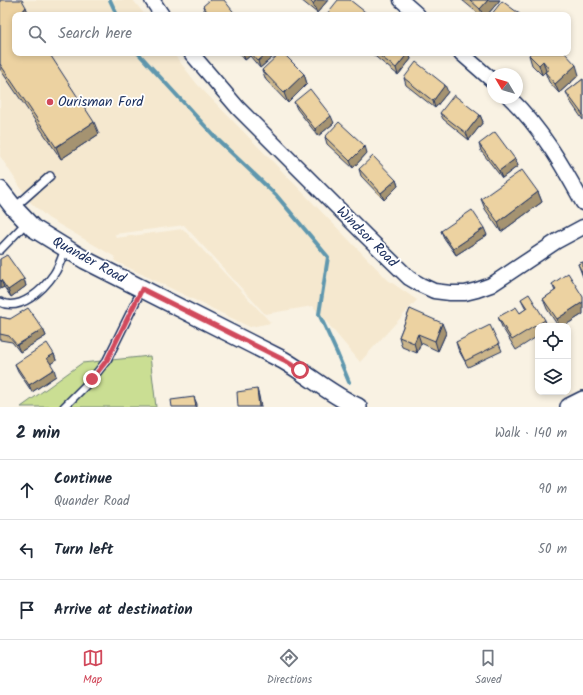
<!DOCTYPE html>
<meta charset="utf-8">
<style>
:root{--surface:#fff;--page:#f6f6f7;--text:#1f2937;--muted:#747a83;--line:#e0e1e3;--accent:#d1495b}
body{margin:0;font-family:Kalam,sans-serif;background:var(--page);color:var(--text)}
.controls{position:absolute;right:12px;bottom:12px;display:grid;overflow:hidden;border-radius:8px;box-shadow:0 2px 6px #0003}
.controls button{width:36px;height:36px;display:grid;place-items:center;padding:0;border:0;border-bottom:1px solid var(--line);background:var(--surface);color:var(--text);font:20px sans-serif}
.compass{position:absolute;left:487px;top:68px;width:36px;height:36px;border-radius:50%;background:var(--surface);box-shadow:0 2px 6px #0003;rotate:308deg}
.stop{position:absolute;width:12px;height:12px;margin:-9px;border:3px solid #d1495b;border-radius:50%;background:#fff}
.stop.end{background:#d1495b;border-color:#fff;box-shadow:0 1px 4px #0008}
.list{margin:0;padding:0;list-style:none}
h2{display:flex;justify-content:space-between;align-items:center;height:52px;margin:0;padding:0 16px;font-size:17px}
h2 small{font-size:13px;font-weight:400;color:var(--muted)}
.list li{display:grid;grid-template-columns:26px 1fr auto;gap:12px;align-items:center;box-sizing:border-box;height:60px;padding:0 16px;border-top:1px solid var(--line)}
.list b{display:block;font-size:15px;white-space:nowrap}
.list p{margin:0;font-size:13px;white-space:nowrap;color:var(--muted)}
.list em{font-size:13px;font-style:normal;color:var(--muted)}
.icon{flex:none;width:22px;height:22px;fill:none;stroke:currentColor;stroke-width:2;stroke-linecap:round;stroke-linejoin:round}
.map{position:relative;flex:none;width:583px;height:407px;overflow:hidden}
.search{position:absolute;background:var(--surface);box-shadow:0 2px 6px #0003;left:12px;right:12px;top:12px;height:44px;display:flex;align-items:center;gap:10px;box-sizing:border-box;padding:0 14px;border-radius:8px;color:var(--muted);font-size:15px}
.sheet{height:232px;background:var(--surface)}
nav{display:flex;justify-content:space-around;align-items:center;box-sizing:border-box;height:56px;border-top:1px solid var(--line);background:var(--surface);font-size:11px;color:var(--muted)}
nav a{display:grid;justify-items:center;gap:2px}
nav .on{color:var(--accent)}
.map>svg:first-child{display:block}
</style>
<div class="map">
<svg width="583" height="407" viewBox="0 0 583 407">
<rect width="100%" height="100%" fill="#f9f2e3"/>
<filter id="ink" filterUnits="userSpaceOnUse"><feTurbulence type="fractalNoise" baseFrequency=".025" numOctaves="2"/><feDisplacementMap in="SourceGraphic" scale="8" xChannelSelector="R" yChannelSelector="G"/><feConvolveMatrix kernelMatrix="1 2 1 2 8 2 1 2 1" color-interpolation-filters="sRGB"/></filter>
<g filter="url(#ink)">
<path fill="#f5e8cf" d="M0,0H133L145,15H15V53H173L197,84L388,280L417,300L360,362L313,306L265,314L184,225L115,234L116,238L183,229L271,323L250,327L115,261V257L48,218L30,202L0,156Z"/>
<path fill="#cade93" stroke="#728678" d="M150,356L156,407H21L82,363Z"/>
<g fill="none" stroke-linecap="round" stroke-linejoin="round">
<g stroke="#5f97ae" stroke-width="4">
<path d="M110,0L117,15"/>
<path d="M138,53L217,139L276,195L328,257L319,314L337,353L349,382"/>
</g>
<defs>
<g id="service">
<path d="M14,208L50,176"/>
<path d="M0,250L27,222"/>
<path d="M0,302C20,312 43,290 54,274C59,267 62,257 65,249"/>
<path d="M64,407L92,379L107,360L142,289"/>
</g>
<g id="minor">
<path d="M152,0L162,15"/>
<path d="M401,0L418,15"/>
<path d="M191,53L238,108L366,236L409,278L421,285L434,291L450,293H465L477,290L491,285L557,241L583,227"/>
<path d="M461,53L493,81"/>
<path d="M510,98C541,128 563,166 583,203"/>
</g>
<g id="tertiary">
<path d="M0,190L14,208L33,228L85,260L283,360C309,375 331,395 358,407"/>
<path d="M569,407L583,400"/>
</g>
</defs>
<use href="#service" stroke="#1b2f5e" stroke-width="10"/>
<use href="#minor" stroke="#1b2f5e" stroke-width="17"/>
<use href="#tertiary" stroke="#1b2f5e" stroke-width="20"/>
<use href="#service" stroke="#fff" stroke-width="7"/>
<use href="#minor" stroke="#fff" stroke-width="14"/>
<use href="#tertiary" stroke="#fff" stroke-width="17"/>
</g>
<g fill="#cbb58a" stroke="#1b2f5e">
<path d="M0,0L15,15L99,134L61,159L0,69Z"/>
<path d="M301,0H328L317,13Z"/>
<path d="M462,0H500L487,15H480Z"/>
<path d="M203,6L236,15H207L205,13Z"/>
<path d="M239,53H273L274,56L260,68L250,56L245,60Z"/>
<path d="M371,53H409L411,59L398,75Z"/>
<path d="M529,55L579,75L559,93L549,82L545,72L546,71L542,75L532,65Z"/>
<path d="M262,70L304,74L307,84L288,103L266,80Z"/>
<path d="M404,78L448,92L435,108L406,85Z"/>
<path d="M583,79V120L570,101L566,92Z"/>
<path d="M294,102L334,123L318,136L297,109Z"/>
<path d="M440,113L480,115L483,122L469,140L443,119Z"/>
<path d="M325,137L367,153L353,168L327,144Z"/>
<path d="M479,144L515,159L518,166L502,178L481,151Z"/>
<path d="M359,169L396,180L398,186L384,200L361,176Z"/>
<path d="M538,192L542,202L501,232L485,209L481,199Z"/>
<path d="M441,231L487,235L456,255L444,238Z"/>
<path d="M0,259L24,279L26,286L11,297L4,287L0,289Z"/>
<path d="M583,262V277L578,264Z"/>
<path d="M552,284L583,314L564,326H558L547,309L543,299L555,291Z"/>
<path d="M521,299L545,320L547,326H538V336L516,350L502,327L498,317L520,313L526,309Z"/>
<path d="M410,309L446,333L438,351L421,343L417,353L402,347L399,337Z"/>
<path d="M0,317L10,319L43,329L46,336L20,352L12,342L0,340Z"/>
<path d="M456,342L499,344L502,351L468,367L458,349Z"/>
<path d="M54,354L56,360L50,364L56,376L32,392L18,371L15,364Z"/>
</g>
<g fill="#a59371" stroke="#1b2f5e">
<path d="M316,0H328L317,13L313,4Z"/>
<path d="M488,0H500L487,15H483L480,9Z"/>
<path d="M26,7L29,15H23L22,12Z"/>
<path d="M243,53H249L250,56L245,60Z"/>
<path d="M267,53H273L274,56L260,68L258,61Z"/>
<path d="M408,53H409L411,59L398,75L396,68Z"/>
<path d="M543,61L546,71L542,75L539,65Z"/>
<path d="M576,65L579,75L559,93L555,84Z"/>
<path d="M304,74L307,84L288,103L284,93Z"/>
<path d="M445,85L448,92L435,108L433,101Z"/>
<path d="M480,115L483,122L469,140L466,133Z"/>
<path d="M331,116L334,123L318,136L315,129Z"/>
<path d="M94,122L99,134L61,159L56,147Z"/>
<path d="M365,146L367,153L353,168L350,161Z"/>
<path d="M515,159L518,166L502,178L499,171Z"/>
<path d="M396,180L398,186L384,200L381,193Z"/>
<path d="M538,192L542,202L501,232L498,222Z"/>
<path d="M484,228L487,235L456,255L453,249Z"/>
<path d="M24,279L26,286L11,297L8,290Z"/>
<path d="M1,280L4,287L0,289V281Z"/>
<path d="M583,302V314L564,326H559L557,319Z"/>
<path d="M442,323L446,333L438,351L435,341Z"/>
<path d="M43,329L46,336L20,352L17,345Z"/>
<path d="M418,334L421,343L417,353L414,343Z"/>
<path d="M54,354L56,360L49,365L47,358Z"/>
<path d="M54,369L56,376L32,392L29,385Z"/>
<path d="M257,389L259,396L261,407H259Z"/>
<path d="M194,397L197,404V407H196Z"/>
</g>
<g fill="#ecd2a1" stroke="#1b2f5e">
<path d="M0,0H22L26,7L22,12L24,15H15V53H49L94,122L56,147L0,64Z"/>
<path d="M210,0H224L236,15H210L203,6Z"/>
<path d="M309,0H316L313,4Z"/>
<path d="M338,0H350L369,15H326Z"/>
<path d="M470,0H488L480,9Z"/>
<path d="M502,1L521,15H491Z"/>
<path d="M251,53H267L258,61Z"/>
<path d="M280,53H283L304,74L284,93L262,70Z"/>
<path d="M376,53H408L396,68Z"/>
<path d="M531,53H565L576,65L555,84L545,72L549,69L543,61L539,65L529,55Z"/>
<path d="M416,62L445,85L433,101L404,78Z"/>
<path d="M583,79V115L566,92Z"/>
<path d="M310,89L331,116L315,129L294,102Z"/>
<path d="M454,95L480,115L466,133L440,113Z"/>
<path d="M339,122L365,146L350,161L325,137Z"/>
<path d="M495,132L515,159L499,171L479,144Z"/>
<path d="M373,156L396,180L381,193L359,169Z"/>
<path d="M522,170L538,192L498,222L481,199Z"/>
<path d="M472,210L484,228L453,249L441,231Z"/>
<path d="M7,255L24,279L8,290L1,280L0,281V259Z"/>
<path d="M583,262V274L578,264Z"/>
<path d="M568,273L583,297V302L557,319L543,299L556,290L552,284Z"/>
<path d="M529,294L545,320L512,340L498,317L516,307L520,313L527,308L521,299Z"/>
<path d="M28,308L43,329L17,345L9,336L0,334V317L10,319Z"/>
<path d="M410,309L442,323L435,341L418,334L414,343L399,337Z"/>
<path d="M490,325L499,344L465,361L456,342Z"/>
<path d="M47,343L54,354L47,358L54,369L29,385L15,364Z"/>
<path d="M257,389L259,407H238L237,392Z"/>
<path d="M194,397L196,407H172L171,400Z"/>
</g>
</g>
<g fill="none" stroke-linecap="round" stroke-linejoin="round" filter="url(#ink)">
<path stroke="#d1495b" stroke-width="5" d="M92,379L107,360L142,289L284,360L300,370"/>
</g>
<circle fill="#d1495b" stroke="#fff" stroke-width="1.5" cx="50" cy="102" r="4"/>
<g text-anchor="middle" dominant-baseline="central" stroke-width="3.5" stroke-linejoin="round" paint-order="stroke">
<g font-size="14" fill="#1b2f5e" stroke="#fff" text-anchor="start">
<text x="58" y="102">Ourisman Ford</text>
</g>
<g font-size="14" fill="#1b2f5e" stroke="#fff">
<text transform="translate(367 237) rotate(45)">Windsor Road</text>
<text transform="translate(89 260) rotate(29)">Quander Road</text>
</g>
</g>
</svg>
<div class="controls">
<button><svg class="icon" aria-label="locate" viewBox="0 0 24 24"><circle cx="12" cy="12" r="6"/><path d="M12 2v4M12 18v4M2 12h4M18 12h4"/></svg></button>
<button><svg class="icon" aria-label="layers" viewBox="0 0 24 24"><path d="M12 4l9 5-9 5-9-5zM3 14l9 5 9-5"/></svg></button>
</div>
<svg class="compass" viewBox="-18 -18 36 36"><path d="M0-13l5 13h-10z" fill="#e53935"/><path d="M0 13l5-13h-10z" fill="#747a83"/></svg>
<div class="stop" style="left:300px;top:370px"></div>
<div class="stop end" style="left:92px;top:379px"></div>
<div class="search"><svg class="icon" aria-label="search" viewBox="0 0 24 24"><circle cx="10" cy="10" r="6"/><path d="M15 15l6 6"/></svg>Search here</div>
</div>
<section class="sheet">
<h2>2 min<small>Walk · 140 m</small></h2>
<ul class="list">
<li><svg class="icon" aria-label="ahead" viewBox="0 0 24 24"><path d="M12 20V5M6 11l6-6 6 6"/></svg><div><b>Continue</b><p>Quander Road</p></div><em>90 m</em></li>
<li><svg class="icon" aria-label="left" viewBox="0 0 24 24"><path d="M17 20v-9H6M10 6l-5 5 5 5"/></svg><div><b>Turn left</b></div><em>50 m</em></li>
<li><svg class="icon" aria-label="arrive" viewBox="0 0 24 24"><path d="M6 21V4h12l-3 4 3 4H6"/></svg><div><b>Arrive at destination</b></div></li>
</ul>
</section>
<nav>
<a class="on"><svg class="icon" aria-label="map" viewBox="0 0 24 24"><path d="M3 6l6-2 6 2 6-2v14l-6 2-6-2-6 2zM9 4v14M15 6v14"/></svg>Map</a>
<a><svg class="icon" aria-label="directions" viewBox="0 0 24 24"><path d="M12 3l9 9-9 9-9-9zM9 14v-3h6M13 9l2 2-2 2"/></svg>Directions</a>
<a><svg class="icon" aria-label="saved" viewBox="0 0 24 24"><path d="M7 4h10v16l-5-4-5 4z"/></svg>Saved</a>
</nav>
